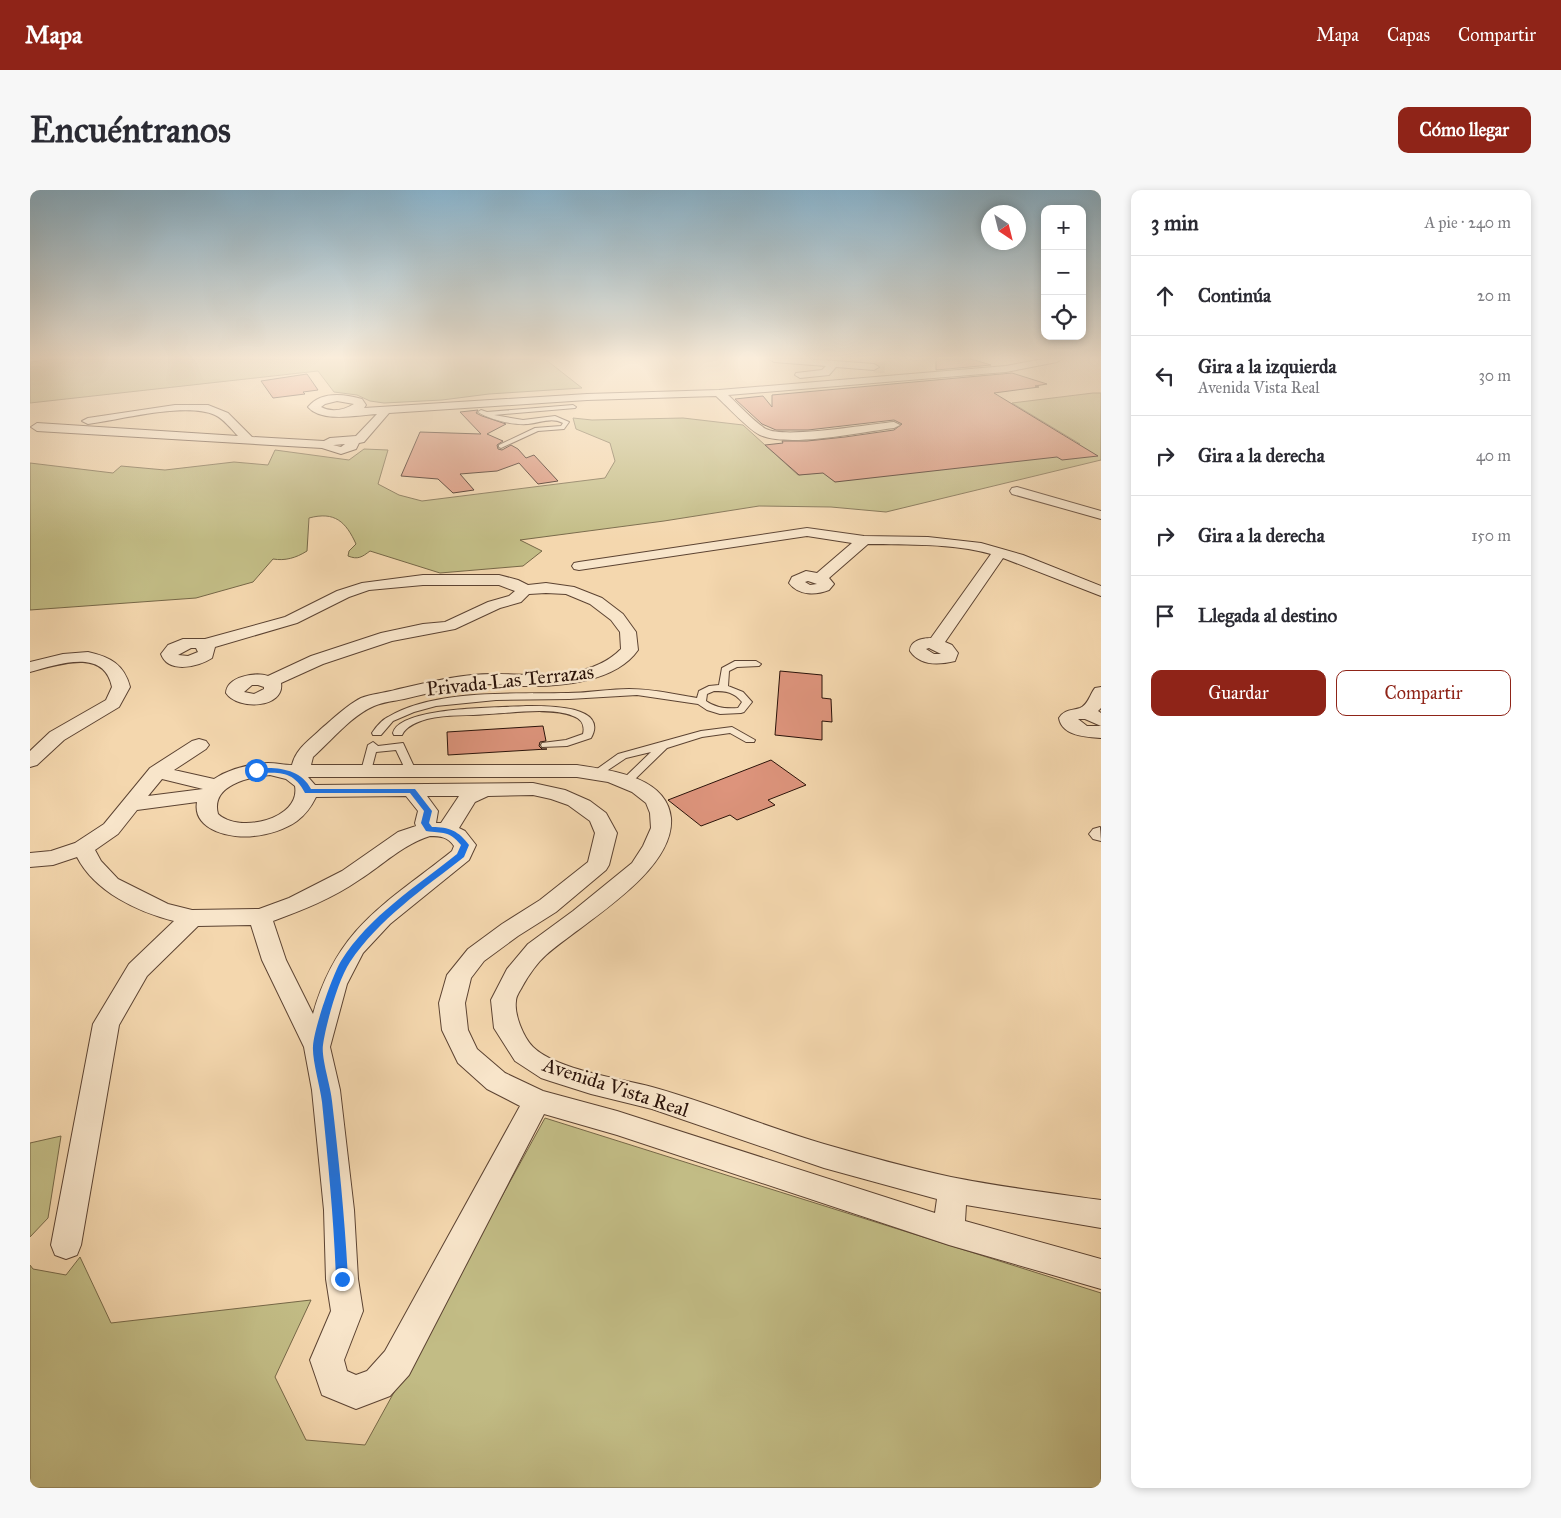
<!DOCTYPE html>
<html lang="es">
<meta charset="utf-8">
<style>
:root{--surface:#fff;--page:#f7f7f7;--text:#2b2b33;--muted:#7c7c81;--line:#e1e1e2;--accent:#8f2418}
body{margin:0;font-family:"IM FELL Great Primer",serif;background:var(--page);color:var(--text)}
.controls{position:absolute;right:15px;top:15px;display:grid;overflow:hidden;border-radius:10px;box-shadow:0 2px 8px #0003}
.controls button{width:45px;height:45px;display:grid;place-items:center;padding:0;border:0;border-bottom:1px solid var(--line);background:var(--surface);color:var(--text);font:25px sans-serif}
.compass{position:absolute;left:951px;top:15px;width:45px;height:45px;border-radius:50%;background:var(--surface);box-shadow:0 2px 8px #0003;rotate:145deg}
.stop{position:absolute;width:15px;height:15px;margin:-11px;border:4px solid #1a73e8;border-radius:50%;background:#fff}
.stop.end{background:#1a73e8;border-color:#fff;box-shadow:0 1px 5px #0008}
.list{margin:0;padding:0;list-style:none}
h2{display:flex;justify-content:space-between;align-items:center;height:65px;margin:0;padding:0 20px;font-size:21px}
h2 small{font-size:16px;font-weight:400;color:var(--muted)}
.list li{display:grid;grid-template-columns:32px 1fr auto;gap:15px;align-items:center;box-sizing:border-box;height:80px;padding:0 20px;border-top:1px solid var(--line)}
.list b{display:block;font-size:19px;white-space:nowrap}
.list p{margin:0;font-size:16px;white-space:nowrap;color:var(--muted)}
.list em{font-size:16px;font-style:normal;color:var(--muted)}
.actions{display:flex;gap:10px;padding:15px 20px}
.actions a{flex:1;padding:11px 0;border:1px solid var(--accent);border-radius:10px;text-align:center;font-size:18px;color:var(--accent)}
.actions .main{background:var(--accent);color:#fff}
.icon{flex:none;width:28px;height:28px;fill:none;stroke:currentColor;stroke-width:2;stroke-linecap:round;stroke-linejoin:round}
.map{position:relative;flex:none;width:1071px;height:1298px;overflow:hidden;border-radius:10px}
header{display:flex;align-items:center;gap:30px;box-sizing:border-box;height:70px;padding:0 25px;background:var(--accent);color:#fff}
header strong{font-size:24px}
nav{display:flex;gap:28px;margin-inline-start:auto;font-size:18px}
.intro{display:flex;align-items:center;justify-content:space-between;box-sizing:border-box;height:120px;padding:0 30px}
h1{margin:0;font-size:35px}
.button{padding:12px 22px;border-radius:10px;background:var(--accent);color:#fff;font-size:18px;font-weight:700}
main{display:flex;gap:30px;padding:0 30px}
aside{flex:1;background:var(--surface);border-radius:10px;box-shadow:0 2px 8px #0003}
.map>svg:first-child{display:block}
</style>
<header>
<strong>Mapa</strong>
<nav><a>Mapa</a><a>Capas</a><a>Compartir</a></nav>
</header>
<div class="intro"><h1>Encuéntranos</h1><a class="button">Cómo llegar</a></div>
<main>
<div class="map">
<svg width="1071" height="1298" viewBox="0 0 1071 1298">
<rect width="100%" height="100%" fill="#f4d7ae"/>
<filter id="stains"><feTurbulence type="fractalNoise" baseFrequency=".004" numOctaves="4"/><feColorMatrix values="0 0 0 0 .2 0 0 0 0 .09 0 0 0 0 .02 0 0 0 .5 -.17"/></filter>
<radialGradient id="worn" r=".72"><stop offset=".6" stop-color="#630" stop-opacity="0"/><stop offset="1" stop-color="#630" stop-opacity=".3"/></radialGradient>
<g fill="#c2bc85" stroke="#766747">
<path d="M25,169H515L552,198L459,204L412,210L354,213L340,211L327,205L304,202L288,181L0,213V172Z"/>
<path d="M1063,203H1071V270L856,322L801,317L729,316L634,331L490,350L512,361L493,376L410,383L340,361C332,367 328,370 318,366L319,361L326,354C316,332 305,321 279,328L277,361C266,368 255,371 243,369L223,392L166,408L0,420V273L83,283L91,276L135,280L204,272L238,275L245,260L319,270L334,259L358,260L348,294L369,305L392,311L575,288L585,271L580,253L546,239L543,228L562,230L653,228L713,235L768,285L1050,254L982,213Z"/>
<path d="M515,928L1071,1103V1298H0V1075L3,1079L36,1085L50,1067L81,1133L281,1110L245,1187L276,1250L335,1255Z"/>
<path d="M31,946L18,1028L0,1047V953Z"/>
</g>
<g fill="#dd947c" stroke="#2a1209">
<path d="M906,169H941L961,175L906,180Z"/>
<path d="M982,183L1017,194L1005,196L1009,197L964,203L1068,266L1032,270L1027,267L805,292L793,283L769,285L735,255L753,253L752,251H777L815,247L864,240L872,234L864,230L778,240H746L732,234L705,209L733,206L742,217V205Z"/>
<path d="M277,184L288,200L273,202L275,204L243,208L231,191Z"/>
<path d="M448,220L446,223L452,226L476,234L457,244L473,251L467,255L468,259L472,260L481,255L488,259L496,268L504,265L528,291L508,294L489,273L467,281L430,284L444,300L423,303L408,289L371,286L390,242L451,244L430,222Z"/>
<path d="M750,481L792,485V508L801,509L802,532L792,531V550L745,545Z"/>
<path d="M513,536L516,551L510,552L509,556L512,559H517L418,565L417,542Z"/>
<path d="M741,570L776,595L738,610L745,615L707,630L700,625L671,636L638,610Z"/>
</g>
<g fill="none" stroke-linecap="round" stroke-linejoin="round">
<path stroke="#d6b995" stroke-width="11" stroke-dasharray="11 5.5" stroke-linecap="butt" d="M844,177L855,178"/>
<defs>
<g id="service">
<path d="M543,215L546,217L545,218L464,225L493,230L525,226L539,232L534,239L508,241L471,258L469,257V255L505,238L531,236L533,233C521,227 510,233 498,234C482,235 461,230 448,222L451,220L457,222Z"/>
<path d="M726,471L731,474L729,476L707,477L699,481L698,496L713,502L722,512L714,522L711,523L690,524L677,520L668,514L607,505L539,509L466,510L406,516L384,522L363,531L351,545H343L342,543C346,537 352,530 358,527C404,499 485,504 538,503C558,503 578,499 599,499C622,499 644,504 667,508L669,501L679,496L689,495L692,478L705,471ZM684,501C696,501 704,502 712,512L708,518C696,519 686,518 676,511L677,504Z"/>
<path d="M496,516C512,516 580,514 561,548L537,556L512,557L511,555L512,553L536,550L553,544C555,536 552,529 543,526C521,517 482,523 459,524C438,526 417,524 397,529C387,532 376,536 372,545H364L363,543C370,516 471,518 496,516Z"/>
<path d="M702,537L725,550L724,552H716L700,543L672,547L637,558L600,594L596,595L591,592L592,590L621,562L596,568L569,586H561L560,584L588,564L671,541Z"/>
<path d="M343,552L348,556L373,553L386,581L385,583H377L366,560L346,562L341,581L340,583H332L331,581L338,555Z"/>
</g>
<g id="minor">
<path d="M739,169H779L844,174L849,177L844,180L806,177L799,185L770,188L765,185L766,183L792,180L796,176L744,172Z"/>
<path d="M1013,169H1032L1027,172L976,182L698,205C709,215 724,232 736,239C755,249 840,234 864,232L870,235L864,238C831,242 759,258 730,245C719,240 697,216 686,206L557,210L359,223L334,252L329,253L326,259L311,264L292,258L7,241L1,237L7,233L208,246C201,239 194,229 185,225C155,212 90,230 58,234L52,231L58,228L145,215H178L198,223L222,247L294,251L300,248L326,246L347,224C327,225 292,233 278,217C291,201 314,204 332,209L336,215L334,218L557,204L689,200L976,176ZM307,211L324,214C314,220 302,223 291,217L295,214ZM315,254L311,257L303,255H304Z"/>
<path d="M987,297L1071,321V329L982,304L980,301L982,298Z"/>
<path d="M777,338L834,346L898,347L951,353L993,365L1071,396V406L973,368L915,452L922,455L928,463L925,471C909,475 890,476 880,461C880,451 892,448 901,448L961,364C922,353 878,355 838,354L799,388L804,394L799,400C786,405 769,406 759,393L762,387L776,381L787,383L822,353L777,346L549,380L544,379L542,376L544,373L549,372ZM778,391L787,394L780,395L775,392ZM899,458L911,464H904L896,459Z"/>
<path d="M393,385H469L488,390L498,395L516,393L544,397L572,408L593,424L606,442L608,460C586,492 530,497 494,496C482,496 471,494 459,494C430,496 402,502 374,509C364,511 353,512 344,516C321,526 302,550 283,567L281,575H547C579,580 637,586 641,628C645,682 552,733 516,765C507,773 498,786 492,797C490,801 486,806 486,811C484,824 493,847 503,857C527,880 589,888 622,897C680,913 736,937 794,954C836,966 879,978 921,987C971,997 1021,1003 1071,1010V1038L936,1015L935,1031L1071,1069V1099L919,1055L587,945L514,924L379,1185L360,1206L326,1219L292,1205L280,1170L301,1121L296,1089L294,1020L282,900L274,857L232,770L221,735L168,736L117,786L89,835L51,1055L47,1065L36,1069L25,1065L21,1055L63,834L99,774L144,731C108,722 65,702 47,667L23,675L0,677V663L21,661L45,653L74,634L120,578L162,551L169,549L176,551L179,555L176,559L144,580L184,589C199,579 220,574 238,573C246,573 254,575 262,575C266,558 280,550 292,538C304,528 317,515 331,508C341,504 354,503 365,500C396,493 429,484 462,484C505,484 558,492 591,459L590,442L581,430L560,414L536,404L516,403L499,404L491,412L470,418L425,439L362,451L293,474L251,493C255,518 208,521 196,503C197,486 226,482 238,486L281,466L351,443L393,434L415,432L458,412L479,406L485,401L469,395H393L339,400L319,407L267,433L185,457L182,468C168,477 138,484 131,464L138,455L153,449H175L255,427L307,401L332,393ZM161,458H166L168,462L158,466L148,465ZM222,495H228L234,497V499L224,504L214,502ZM240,585L256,589L265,596C271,629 209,644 188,624C180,595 220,587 240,585ZM278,587H547L578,592L602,602L616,613L620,623L621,638L613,656L602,673L543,721L498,754L477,779L461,810L464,838L485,871L511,888L520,891L561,904L622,919L794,978L907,1009L905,1023L587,921L513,901L475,883L447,859L438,840L435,813L441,788L454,771L488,746L526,722L576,680L579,675L587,643L576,623L560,611L535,600L503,593L285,595ZM132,589L173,599L118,606ZM503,605L521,609L538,615L560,631L565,643L558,672L510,710L472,734L438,759L417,785L409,813L412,840L428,873L457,899L490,916L355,1161L337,1181L326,1185L317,1181L314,1170L333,1121L328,1089L324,1020L310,900L300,857L317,794L333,763L360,734L439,670L446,655L435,641L429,638L445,612L458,606ZM376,606L388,621L385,633L386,636L368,642L312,681L259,708L229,719L162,720L138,714L88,689L71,671L65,660L88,644L107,620L167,612C162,641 203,649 224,646C238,645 256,639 267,631C276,624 281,617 286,607ZM397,606H429L411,633H406L408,621ZM400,646C411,646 418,647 424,656L422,661C356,714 308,736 283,824L256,770L243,731C273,720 303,708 329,690C354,674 372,655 400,646Z"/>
<path d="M58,462C80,467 94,474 100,497L89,517L34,550L7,575L0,577V561L20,542L76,510L82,497C74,457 27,475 0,482V472L33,464Z"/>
<path d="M1071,497V518L1068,521L1071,523V536L1055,529H1048L1057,536H1071V548C1056,547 1032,546 1029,528C1035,519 1041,521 1050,518C1058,515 1060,504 1065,498Z"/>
<path d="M1070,637L1071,651L1063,649L1059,644L1063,639Z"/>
</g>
</defs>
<use href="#service" stroke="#5c4332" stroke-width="2"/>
<use href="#minor" stroke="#5c4332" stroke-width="2"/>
<use href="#service" fill="#f8e5ca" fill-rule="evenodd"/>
<use href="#minor" fill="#f8e5ca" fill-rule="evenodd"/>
</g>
<linearGradient id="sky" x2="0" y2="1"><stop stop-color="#89b6d1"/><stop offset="0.48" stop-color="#faeddb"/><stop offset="1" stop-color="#faeddb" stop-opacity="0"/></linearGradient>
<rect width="1071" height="350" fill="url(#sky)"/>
<path fill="#1a73e8" d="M223,579C244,576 271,578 281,599H385L402,621L399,633L402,637C419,637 429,641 439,655L434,667C393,699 349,729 320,772C308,790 296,834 293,855C291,868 301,897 302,911C309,971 315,1030 318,1089L316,1093L312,1095L308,1093L306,1089C304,1030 298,971 292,912C290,896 282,870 283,856C284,839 302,786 311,771C339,726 387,696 427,664L431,655C419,640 413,644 396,641L391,633L394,621L380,603H275C263,580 249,583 226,583L223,582Z"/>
<g text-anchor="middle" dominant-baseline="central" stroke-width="5" stroke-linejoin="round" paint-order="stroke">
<g font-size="20" fill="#2a1209" stroke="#f8e5ca">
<text transform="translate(480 490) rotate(-6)">Privada Las Terrazas</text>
<text transform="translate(586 897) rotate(18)">Avenida Vista Real</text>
</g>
</g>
<rect width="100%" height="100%" filter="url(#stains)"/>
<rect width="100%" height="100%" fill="url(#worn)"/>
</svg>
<div class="controls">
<button>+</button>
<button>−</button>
<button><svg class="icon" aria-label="locate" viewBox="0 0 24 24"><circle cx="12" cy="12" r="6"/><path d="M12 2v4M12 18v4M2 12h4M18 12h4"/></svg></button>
</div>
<svg class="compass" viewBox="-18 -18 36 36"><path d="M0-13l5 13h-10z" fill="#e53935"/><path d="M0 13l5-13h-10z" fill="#7c7c81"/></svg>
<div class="stop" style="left:226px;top:580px"></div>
<div class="stop end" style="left:312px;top:1089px"></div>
</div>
<aside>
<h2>3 min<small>A pie · 240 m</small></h2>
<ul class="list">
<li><svg class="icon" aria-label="ahead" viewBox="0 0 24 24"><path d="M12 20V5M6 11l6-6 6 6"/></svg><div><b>Continúa</b></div><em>20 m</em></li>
<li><svg class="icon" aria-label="left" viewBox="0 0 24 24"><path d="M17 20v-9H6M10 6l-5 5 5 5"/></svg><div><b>Gira a la izquierda</b><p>Avenida Vista Real</p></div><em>30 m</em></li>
<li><svg class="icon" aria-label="right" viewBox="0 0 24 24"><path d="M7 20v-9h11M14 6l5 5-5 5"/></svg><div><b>Gira a la derecha</b></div><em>40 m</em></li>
<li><svg class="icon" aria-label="right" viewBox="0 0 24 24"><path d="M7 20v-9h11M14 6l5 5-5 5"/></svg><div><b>Gira a la derecha</b></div><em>150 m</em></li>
<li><svg class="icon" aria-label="arrive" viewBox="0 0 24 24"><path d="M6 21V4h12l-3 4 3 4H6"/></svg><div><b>Llegada al destino</b></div></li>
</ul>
<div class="actions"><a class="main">Guardar</a><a>Compartir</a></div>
</aside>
</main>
